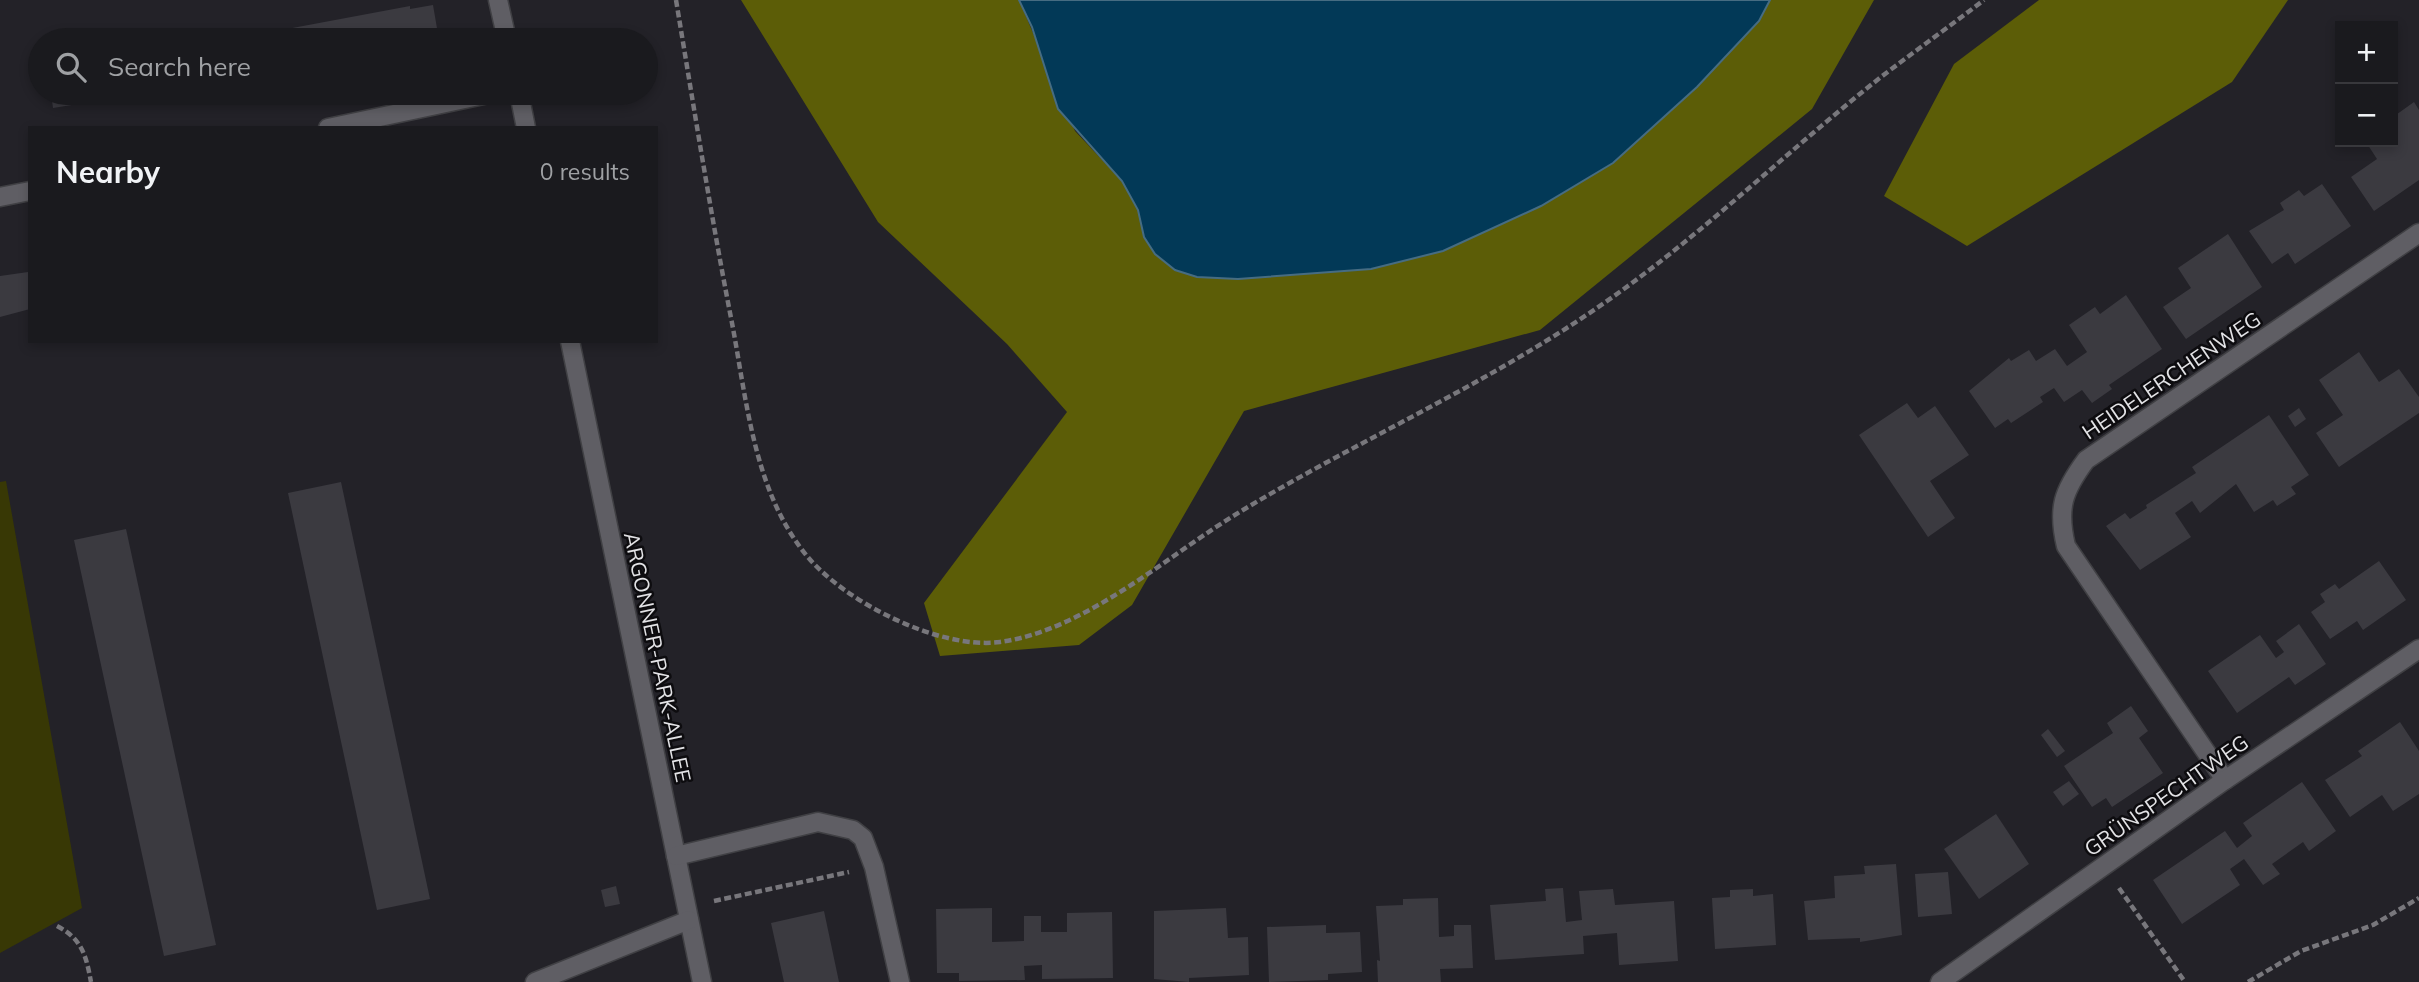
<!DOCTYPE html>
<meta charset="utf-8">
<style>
:root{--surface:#1a1a1e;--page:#232327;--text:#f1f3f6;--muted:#9fa1a4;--line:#38383c}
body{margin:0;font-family:Mulish,sans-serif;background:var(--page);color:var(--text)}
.controls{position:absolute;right:21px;top:21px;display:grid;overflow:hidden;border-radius:0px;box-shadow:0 4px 10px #0003}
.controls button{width:63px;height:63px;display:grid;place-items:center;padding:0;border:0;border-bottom:2px solid var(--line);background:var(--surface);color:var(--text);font:35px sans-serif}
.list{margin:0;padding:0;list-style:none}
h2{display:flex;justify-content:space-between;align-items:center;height:91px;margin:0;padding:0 28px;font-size:30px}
h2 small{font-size:23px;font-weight:400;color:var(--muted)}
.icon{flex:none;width:38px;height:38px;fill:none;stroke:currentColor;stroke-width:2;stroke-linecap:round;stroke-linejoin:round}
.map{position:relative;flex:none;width:2419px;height:982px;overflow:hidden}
.search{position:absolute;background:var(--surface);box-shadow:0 4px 10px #0003;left:28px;top:28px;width:630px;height:77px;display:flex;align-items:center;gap:18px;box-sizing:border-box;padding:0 24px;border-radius:38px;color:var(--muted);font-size:26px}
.panel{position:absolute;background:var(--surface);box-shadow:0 4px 10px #0003;left:28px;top:126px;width:630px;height:217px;border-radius:0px}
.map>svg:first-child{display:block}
</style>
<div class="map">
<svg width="2419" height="982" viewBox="0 0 2419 982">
<rect width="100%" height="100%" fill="#232228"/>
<path fill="#383805" d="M6,481L82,908L0,953V482Z"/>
<g fill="#5c5d07">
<path d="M741,0H1019L1075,131L1122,181L1138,210L1144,237L1238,279L1371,269L1443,251L1541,206L1613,163L1697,87L1759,21L1770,0H1874L1812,109L1540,330L1244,411L1132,605L1079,645L940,656L924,603L1067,412L1007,344L878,222Z"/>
<path d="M2039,0H2288L2232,82L1967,246L1884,196L1954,64Z"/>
</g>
<path fill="#023957" stroke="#466c82" stroke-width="2" d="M1019,0H1770L1759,21L1697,87L1613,163L1541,206L1443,251L1371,269L1238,279L1197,277L1175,270L1155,254L1144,237L1138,210L1122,181L1058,109L1032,27Z"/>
<g fill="#3b3a40">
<path d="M433,5L439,40H267L266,35L287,29L410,6V9Z"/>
<path d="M51,93H139L140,94L53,108Z"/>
<path d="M2414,102L2419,110V180L2374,211L2351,177L2377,159L2366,142H2393V117Z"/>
<path d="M2322,184L2351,226L2295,264L2288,253L2272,264L2249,231L2284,210L2280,203L2299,190L2304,196Z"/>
<path d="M2228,234L2262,287L2186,339L2163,307L2191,288L2178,268Z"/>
<path d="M28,272L30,309L0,317V276Z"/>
<path d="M2126,295L2162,349L2109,385L2112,389L2092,403L2082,390L2064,402L2054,388L2040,397L2043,402L2011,423L2008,419L1995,428L1969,391L2009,358L2011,361L2029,350L2036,361L2055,349L2067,366L2087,352L2069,325L2095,307L2100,314Z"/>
<path d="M2359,352L2379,382L2399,369L2419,397V413L2339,467L2316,433L2343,415L2319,380Z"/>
<path d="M1907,403L1918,418L1935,406L1969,455L1930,481L1955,518L1928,537L1859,435Z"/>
<path d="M2299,408L2306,419L2295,427L2288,416Z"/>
<path d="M2269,415L2309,475L2291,487L2296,494L2277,506L2273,500L2254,512L2236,484L2200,513L2192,501L2175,513L2191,537L2140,570L2106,526L2125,513L2130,519L2147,508L2146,505L2196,473L2192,467Z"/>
<path d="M341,482L430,899L377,910L288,493Z"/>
<path d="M126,529L216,945L164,956L74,540Z"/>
<path d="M2379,561L2406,600L2363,630L2357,621L2330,639L2311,612L2325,602L2320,594L2335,584L2339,589Z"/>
<path d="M2299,624L2326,664L2295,685L2289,677L2237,713L2208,671L2260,635L2276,658L2284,652L2276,641Z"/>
<path d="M2131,706L2148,731L2139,738L2163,773L2112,807L2106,798L2092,807L2064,766L2113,733L2107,723Z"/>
<path d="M2400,722L2419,751V794L2393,811L2382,795L2350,817L2325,780L2362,756L2358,751Z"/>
<path d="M2048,729L2065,751L2057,757L2041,735Z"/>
<path d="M2069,781L2079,794L2063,806L2053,792Z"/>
<path d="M2302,782L2336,831L2309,851L2303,842L2272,864L2280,874L2263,885L2244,859L2230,869L2240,885L2182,924L2153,880L2225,831L2237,848L2252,836L2243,823Z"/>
<path d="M1996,814L2029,864L1979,899L1944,849Z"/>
<path d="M1896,864L1902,935L1860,942V938L1808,940L1804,901L1835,898L1834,876L1865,874L1864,866Z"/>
<path d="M1948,872L1952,914L1918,917L1915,874Z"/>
<path d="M616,886L620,904L605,907L601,890Z"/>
<path d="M1563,888L1566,922L1582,920L1579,891L1613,889L1615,905L1674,901L1678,961L1619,965L1617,933L1583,936L1584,954L1495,960L1490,905L1546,901L1545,889Z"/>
<path d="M1753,889V896L1773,894L1776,945L1715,949L1712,898L1730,897V890Z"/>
<path d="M1438,898L1439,937L1454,936V925H1471L1473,968L1440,969L1441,982H1378L1377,960L1380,961L1376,906L1403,905V899Z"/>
<path d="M992,908V942L1024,941V916H1041V932H1067V913L1112,912L1113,978L1042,979V965L1024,966L1025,980L959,981V973H937L936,909Z"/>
<path d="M1226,908L1228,938L1248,937L1249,975L1189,978V982L1154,979V911Z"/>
<path d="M824,911L839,982H784L771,923Z"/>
<path d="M1326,925V933L1360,932L1362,972L1328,974V980L1269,982L1267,927Z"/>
</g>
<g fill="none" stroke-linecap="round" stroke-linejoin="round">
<defs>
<g id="minor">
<path d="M498,0L507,40"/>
<path d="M519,93L526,128"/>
<path d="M328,128L493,93"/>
<path d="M0,197L30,191"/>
<path d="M570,341L702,982"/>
<path d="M2225,780L2066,546C2057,508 2063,491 2086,460L2419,233"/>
<path d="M676,856L818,822L853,830L863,838L874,867L900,982"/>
<path d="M535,982L689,920"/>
<path d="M1940,982L2225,780L2419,649"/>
</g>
</defs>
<use href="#minor" stroke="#404044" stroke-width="21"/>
<g stroke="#78777c" stroke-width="4.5" stroke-dasharray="7 3.5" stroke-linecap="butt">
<path d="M676,0C694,108 711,216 732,323C747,402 754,492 807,556C845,602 939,650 1000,642C1087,630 1169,554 1243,510C1356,442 1478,388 1588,314C1693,244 1782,155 1881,77C1915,51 1950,26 1984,0"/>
<path d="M2119,888L2185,982"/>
<path d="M714,901L849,872"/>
<path d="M57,926C82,939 86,955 91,982"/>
<path d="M2248,982L2301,951L2373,925L2419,898"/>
</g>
<use href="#minor" stroke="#5f5e64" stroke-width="18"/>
</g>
<g text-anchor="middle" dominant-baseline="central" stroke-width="5" stroke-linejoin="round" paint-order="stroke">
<g font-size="21" fill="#e3e3e6" stroke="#0d0c0f">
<text transform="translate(2171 375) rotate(-34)">HEIDELERCHENWEG</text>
<text transform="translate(658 657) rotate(78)">ARGONNER-PARK-ALLEE</text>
<text transform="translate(2166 795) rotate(-35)">GRÜNSPECHTWEG</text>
</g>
</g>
</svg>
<div class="controls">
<button>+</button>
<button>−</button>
</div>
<div class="search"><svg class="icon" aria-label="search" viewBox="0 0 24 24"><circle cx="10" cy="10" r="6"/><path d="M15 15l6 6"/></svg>Search here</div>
<section class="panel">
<h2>Nearby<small>0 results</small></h2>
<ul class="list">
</ul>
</section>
</div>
